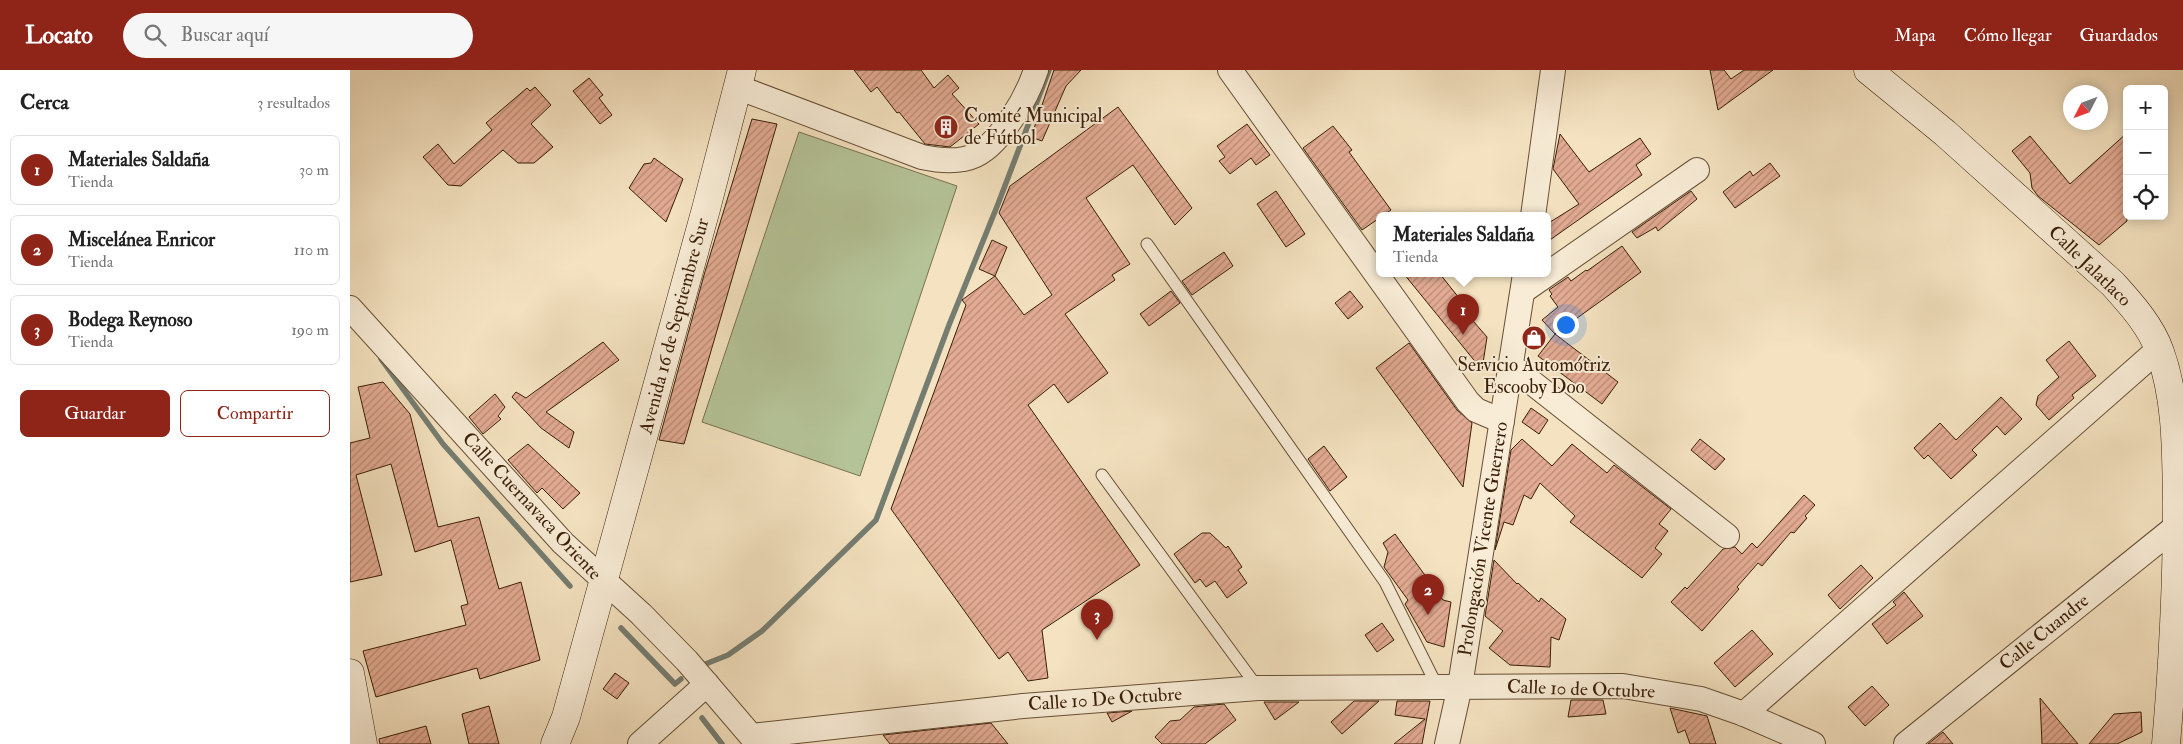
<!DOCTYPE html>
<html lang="es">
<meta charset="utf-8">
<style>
:root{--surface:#fff;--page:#f6f6f6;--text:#222;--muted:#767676;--line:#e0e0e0;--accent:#8f2418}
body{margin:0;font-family:"IM FELL Double Pica",serif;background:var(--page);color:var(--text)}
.controls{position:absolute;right:15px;top:15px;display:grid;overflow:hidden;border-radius:8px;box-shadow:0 2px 12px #0003}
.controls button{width:45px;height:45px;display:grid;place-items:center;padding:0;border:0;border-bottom:1px solid var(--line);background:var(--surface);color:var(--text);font:25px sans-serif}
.compass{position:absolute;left:1713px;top:15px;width:45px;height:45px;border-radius:50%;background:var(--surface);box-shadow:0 2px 12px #0003;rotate:228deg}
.you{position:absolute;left:1215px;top:254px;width:18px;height:18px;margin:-12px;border:4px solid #fff;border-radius:50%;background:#1a73e8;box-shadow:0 0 0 8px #1a73e833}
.badge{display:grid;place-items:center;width:32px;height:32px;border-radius:50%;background:var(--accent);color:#fff;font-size:16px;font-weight:700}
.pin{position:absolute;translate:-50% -41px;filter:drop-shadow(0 1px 2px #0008)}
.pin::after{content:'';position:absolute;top:26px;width:18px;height:15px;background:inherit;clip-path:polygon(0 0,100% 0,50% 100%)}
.popup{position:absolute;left:1026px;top:142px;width:175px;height:65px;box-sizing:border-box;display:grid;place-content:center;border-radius:8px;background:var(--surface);filter:drop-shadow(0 1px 4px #0005);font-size:16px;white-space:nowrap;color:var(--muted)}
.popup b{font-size:19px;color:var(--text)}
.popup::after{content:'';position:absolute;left:50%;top:100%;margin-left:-10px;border:10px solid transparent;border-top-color:var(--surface)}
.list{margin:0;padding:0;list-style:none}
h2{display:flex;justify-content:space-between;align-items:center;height:65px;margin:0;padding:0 20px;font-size:21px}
h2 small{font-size:16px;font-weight:400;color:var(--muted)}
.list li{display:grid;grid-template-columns:32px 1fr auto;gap:15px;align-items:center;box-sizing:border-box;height:70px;margin:0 10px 10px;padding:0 10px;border:1px solid var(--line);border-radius:8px}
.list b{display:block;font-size:19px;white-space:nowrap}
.list p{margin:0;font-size:16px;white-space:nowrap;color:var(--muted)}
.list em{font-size:16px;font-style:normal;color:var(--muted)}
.actions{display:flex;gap:10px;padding:15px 20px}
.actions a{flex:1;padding:11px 0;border:1px solid var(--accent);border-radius:8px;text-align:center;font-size:18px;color:var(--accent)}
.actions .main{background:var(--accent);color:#fff}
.icon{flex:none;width:28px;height:28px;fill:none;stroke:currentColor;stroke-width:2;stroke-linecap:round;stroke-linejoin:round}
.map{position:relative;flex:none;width:1833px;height:674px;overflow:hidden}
header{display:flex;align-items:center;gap:30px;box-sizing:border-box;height:70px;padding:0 25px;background:var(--accent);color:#fff}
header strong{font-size:24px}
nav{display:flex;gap:28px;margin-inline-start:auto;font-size:18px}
.search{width:350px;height:45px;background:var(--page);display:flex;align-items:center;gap:12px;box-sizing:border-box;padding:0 18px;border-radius:28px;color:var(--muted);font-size:19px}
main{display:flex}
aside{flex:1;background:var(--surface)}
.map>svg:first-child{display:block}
</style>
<header>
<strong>Locato</strong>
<div class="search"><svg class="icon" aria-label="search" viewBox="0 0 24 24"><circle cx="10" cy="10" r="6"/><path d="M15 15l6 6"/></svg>Buscar aquí</div>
<nav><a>Mapa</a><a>Cómo llegar</a><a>Guardados</a></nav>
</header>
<main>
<aside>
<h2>Cerca<small>3 resultados</small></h2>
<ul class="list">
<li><span class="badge">1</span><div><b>Materiales Saldaña</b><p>Tienda</p></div><em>30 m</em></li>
<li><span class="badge">2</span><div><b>Miscelánea Enricor</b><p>Tienda</p></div><em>110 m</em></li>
<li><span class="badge">3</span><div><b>Bodega Reynoso</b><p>Tienda</p></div><em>190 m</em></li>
</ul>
<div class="actions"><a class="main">Guardar</a><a>Compartir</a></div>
</aside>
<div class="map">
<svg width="1833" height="674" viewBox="0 0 1833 674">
<defs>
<pattern id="building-hatch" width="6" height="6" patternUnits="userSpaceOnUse" patternTransform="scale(1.25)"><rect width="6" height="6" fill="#e3ab93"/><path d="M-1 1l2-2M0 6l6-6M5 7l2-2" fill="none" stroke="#b98b76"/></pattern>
</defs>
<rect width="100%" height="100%" fill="#f4e2c0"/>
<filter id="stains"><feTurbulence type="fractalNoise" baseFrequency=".004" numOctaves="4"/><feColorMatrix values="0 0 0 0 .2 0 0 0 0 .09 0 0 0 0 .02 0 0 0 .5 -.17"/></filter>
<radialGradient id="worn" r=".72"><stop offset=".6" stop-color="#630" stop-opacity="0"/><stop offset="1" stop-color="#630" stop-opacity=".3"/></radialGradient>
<path fill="#b5c498" stroke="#787150" d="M449,62L607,116L510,406L352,352Z"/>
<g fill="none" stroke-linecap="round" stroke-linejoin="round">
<g stroke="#757d71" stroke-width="5.5">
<path d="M31,289L93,374L220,516"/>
<path d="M271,558L325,614L331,609"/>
<path d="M348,597L378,585L412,561L526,450L599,255L648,134L699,0"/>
<path d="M352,648L372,674"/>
</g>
</g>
<g fill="url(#building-hatch)" stroke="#3a1e07">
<path d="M504,0H571L584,18L598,5L609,18L602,24L629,54L600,77L575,74L549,42L547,43L527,17L521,22Z"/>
<path d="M704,0H731L716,16L692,71L681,67Z"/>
<path d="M1360,0H1374L1381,9L1394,0H1423L1368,40Z"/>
<path d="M239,8L253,25L249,28L262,45L250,54L223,21Z"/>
<path d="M185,17L201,35L181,54L203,77L184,93H168L153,80L111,116L98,115L73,87L88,74L104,94L142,60L136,53L177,18L180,21Z"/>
<path d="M768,37L842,138L825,155L783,95L736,128L780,194L762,205L765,210L715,244L758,303L718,333L704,314L678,335L790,495L692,560L698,608L678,611L658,582L649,589L541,439L616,235L612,230L645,206L674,245L702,225L649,143L660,116Z"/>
<path d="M402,49L427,54L334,374L309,370L354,205Z"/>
<path d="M897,54L920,85L906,95L901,88L880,104L869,91L875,87L867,76Z"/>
<path d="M983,56L1002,80L999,82L1041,140L1012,160L953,78Z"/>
<path d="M1777,63V151L1749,175L1688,126L1682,118L1680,103L1662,81L1680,66L1720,114Z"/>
<path d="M1210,64L1239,102L1290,68L1301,84L1286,95L1292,105L1197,172V154L1229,134L1203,99Z"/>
<path d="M304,88L333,109L316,152L279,118L294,94L301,93Z"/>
<path d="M1420,93L1430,106L1385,138L1373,122L1400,101L1403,106Z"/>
<path d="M926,121L955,164L936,177L907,134Z"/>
<path d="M1341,121L1347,129L1308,161L1306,157L1287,168L1282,162Z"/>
<path d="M642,170L657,177L645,206L629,199Z"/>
<path d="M1272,176L1291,202L1205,264L1192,250L1208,237L1200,226L1202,224L1199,220L1218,207L1221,211L1236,200L1237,201Z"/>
<path d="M874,182L883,196L842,225L832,211Z"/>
<path d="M1054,204H1090L1113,233L1110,236L1137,267L1132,300Z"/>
<path d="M821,221L830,233L799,256L790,244Z"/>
<path d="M1000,221L1013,237L998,249L985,233Z"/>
<path d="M1205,264L1268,312L1252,334L1188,286Z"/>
<path d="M1719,271L1746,306L1722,325L1724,328L1699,350L1686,335L1688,326L1709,307L1696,290Z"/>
<path d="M253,272L269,290L196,342L224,362L219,378L191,358L162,327L166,322L176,328Z"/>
<path d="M1059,273L1107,340L1122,353L1113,417L1026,298Z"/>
<path d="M33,312L60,344L88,457L129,447L149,519L171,512L190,590L130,609L127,598L26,627L13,581L116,555L111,536L118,534L101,470L65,482L41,394L6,405L32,505L0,512V373L20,368L8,317Z"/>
<path d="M145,324L155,337L148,346L151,349L133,364L119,347Z"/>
<path d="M1651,327L1672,349L1655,365L1647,356L1622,380L1627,385L1601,409L1578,385L1574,389L1564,378L1590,353L1606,370Z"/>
<path d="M1181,338L1198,350L1189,364L1172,352Z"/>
<path d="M1172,369L1202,396L1222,374L1257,403L1264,395L1321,439L1309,454L1318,461L1305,478L1312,484L1292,508L1220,452L1225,446L1190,413L1181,429L1174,425L1163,455L1154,452L1145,480L1161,380Z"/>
<path d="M1350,369L1375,389L1365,400L1341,380Z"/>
<path d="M178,374L230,423L213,439L192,418L187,423L158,390Z"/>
<path d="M974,376L997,407L980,421L958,389Z"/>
<path d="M1454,425L1465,435L1455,446L1457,448L1444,463L1441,462L1412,496L1408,493L1387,517L1389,519L1352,561L1321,532L1335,517L1337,519L1373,479L1385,477L1392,484L1402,473L1407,478Z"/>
<path d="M852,463H860L876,478L878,476L892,497L888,500L897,513L877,528L865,511L856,517L850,509L845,513L824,484Z"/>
<path d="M1045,464L1093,530L1101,532L1094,577L1077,572L1055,534L1058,530L1034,497L1038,482L1033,473Z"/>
<path d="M1144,490L1167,514L1168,513L1189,532L1191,528L1216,549L1209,570L1201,567L1200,597L1160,595L1139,578L1153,561L1135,546Z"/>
<path d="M1511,495L1523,508L1490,539L1478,525Z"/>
<path d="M1554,522L1573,546L1537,574L1522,554L1546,535L1543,532Z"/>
<path d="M1032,553L1044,570L1027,582L1015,565Z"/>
<path d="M1402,560L1423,584L1385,617L1364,593Z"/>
<path d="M265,603L279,613L267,629L253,619Z"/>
<path d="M1522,616L1539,635L1515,656L1498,637Z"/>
<path d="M1690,628L1728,674H1692Z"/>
<path d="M1221,630H1253L1256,644L1218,647Z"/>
<path d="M1004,631H1029L992,664L981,652Z"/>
<path d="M1047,631H1080L1072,674H1044L1075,649L1045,645Z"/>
<path d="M914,632H949L925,650Z"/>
<path d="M874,634L886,650L855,674H812L805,667L820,651L830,650L844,637Z"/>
<path d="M139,636L149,674H119L112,644Z"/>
<path d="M1320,638L1357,646L1366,674H1340L1335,660L1328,663Z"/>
<path d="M782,641L762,652L757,643Z"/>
<path d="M1791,642L1792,662L1767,674H1739L1764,644Z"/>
<path d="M641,653L658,674H540L533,665Z"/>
<path d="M76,656L81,674H30L29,669Z"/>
<path d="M1593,662L1603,674H1578Z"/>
</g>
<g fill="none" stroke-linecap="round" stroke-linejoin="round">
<defs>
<g id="service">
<path d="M797,174L1035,512L1087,616"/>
<path d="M752,405L908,618"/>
</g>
<g id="minor">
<path d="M880,0L1118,332L1126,340L1152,351"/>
<path d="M387,17L572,87C619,97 636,86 662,48C673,32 680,18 686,0"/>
<path d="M1183,146L1203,0"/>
<path d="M1173,221L1347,100"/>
<path d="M0,238L213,473L291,544L337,591L408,674"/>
<path d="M1161,296L1377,466"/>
<path d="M1394,644L1809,279"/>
<path d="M402,666L673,636L908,618L1273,616L1351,629L1394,644L1463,674"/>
<path d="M290,674L357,614"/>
<path d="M1097,674L1110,616L1175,204"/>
<path d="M1556,674L1833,451"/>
</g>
<g id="secondary">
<path d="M1518,0L1595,63L1763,214C1781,234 1801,256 1810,282C1827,330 1826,381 1827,432C1827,512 1823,593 1816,674"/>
<path d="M0,603L13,674"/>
<path d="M205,674L216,647L356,139L392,0"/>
</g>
</defs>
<use href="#service" stroke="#684f35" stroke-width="13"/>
<use href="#minor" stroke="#684f35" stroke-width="26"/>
<use href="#secondary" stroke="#3a1e07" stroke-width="29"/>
<use href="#service" stroke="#f8ecd6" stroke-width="11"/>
<use href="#minor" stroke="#f8ecd6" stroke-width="24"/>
<use href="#secondary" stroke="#f8ecd6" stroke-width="28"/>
</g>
<defs>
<symbol id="building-disc" viewBox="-11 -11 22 22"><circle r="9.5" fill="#8f2418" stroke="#f8ecd6"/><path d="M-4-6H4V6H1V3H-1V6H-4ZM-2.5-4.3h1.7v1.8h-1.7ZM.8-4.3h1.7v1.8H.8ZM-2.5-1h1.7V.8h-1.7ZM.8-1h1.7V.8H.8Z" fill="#fff"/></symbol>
<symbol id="shop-disc" viewBox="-11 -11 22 22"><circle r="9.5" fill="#8f2418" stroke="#f8ecd6"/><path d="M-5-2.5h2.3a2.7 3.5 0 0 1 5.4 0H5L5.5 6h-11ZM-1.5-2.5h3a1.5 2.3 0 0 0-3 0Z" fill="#fff"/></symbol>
</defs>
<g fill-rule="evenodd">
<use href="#building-disc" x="582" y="43" width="28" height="28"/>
<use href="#shop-disc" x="1170" y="254" width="28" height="28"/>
</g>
<g text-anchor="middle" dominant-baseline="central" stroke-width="4" stroke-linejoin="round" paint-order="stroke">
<g font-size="19" fill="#3a1e07" stroke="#f8ecd6" text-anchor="start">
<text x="614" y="46">Comité Municipal<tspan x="614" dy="22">de Fútbol</tspan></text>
<text x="1184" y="295" text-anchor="middle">Servicio Automótriz<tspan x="1184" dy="22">Escooby Doo</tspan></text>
</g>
<g font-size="19" fill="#3a1e07" stroke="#f8ecd6">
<text transform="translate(1740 196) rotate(44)">Calle Jalatlaco</text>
<text transform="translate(324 256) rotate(-75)">Avenida 16 de Septiembre Sur</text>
<text transform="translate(182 436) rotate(47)">Calle Cuernavaca Oriente</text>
<text transform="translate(1133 469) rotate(-81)">Prolongación Vicente Guerrero</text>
<text transform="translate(1694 562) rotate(-39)">Calle Cuandre</text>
<text transform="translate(1231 619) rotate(2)">Calle 10 de Octubre</text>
<text transform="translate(755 629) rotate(-4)">Calle 10 De Octubre</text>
</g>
</g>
<rect width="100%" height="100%" filter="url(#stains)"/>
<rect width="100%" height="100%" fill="url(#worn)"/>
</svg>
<div class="controls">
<button>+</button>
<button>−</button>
<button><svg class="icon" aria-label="locate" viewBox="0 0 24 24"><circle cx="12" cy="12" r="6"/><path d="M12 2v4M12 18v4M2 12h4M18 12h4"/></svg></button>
</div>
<svg class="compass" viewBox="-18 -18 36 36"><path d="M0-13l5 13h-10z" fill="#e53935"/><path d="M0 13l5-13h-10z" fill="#767676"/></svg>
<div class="you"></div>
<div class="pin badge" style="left:1113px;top:265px">1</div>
<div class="popup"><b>Materiales Saldaña</b>Tienda</div>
<div class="pin badge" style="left:1078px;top:545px">2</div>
<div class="pin badge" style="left:747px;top:570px">3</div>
</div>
</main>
